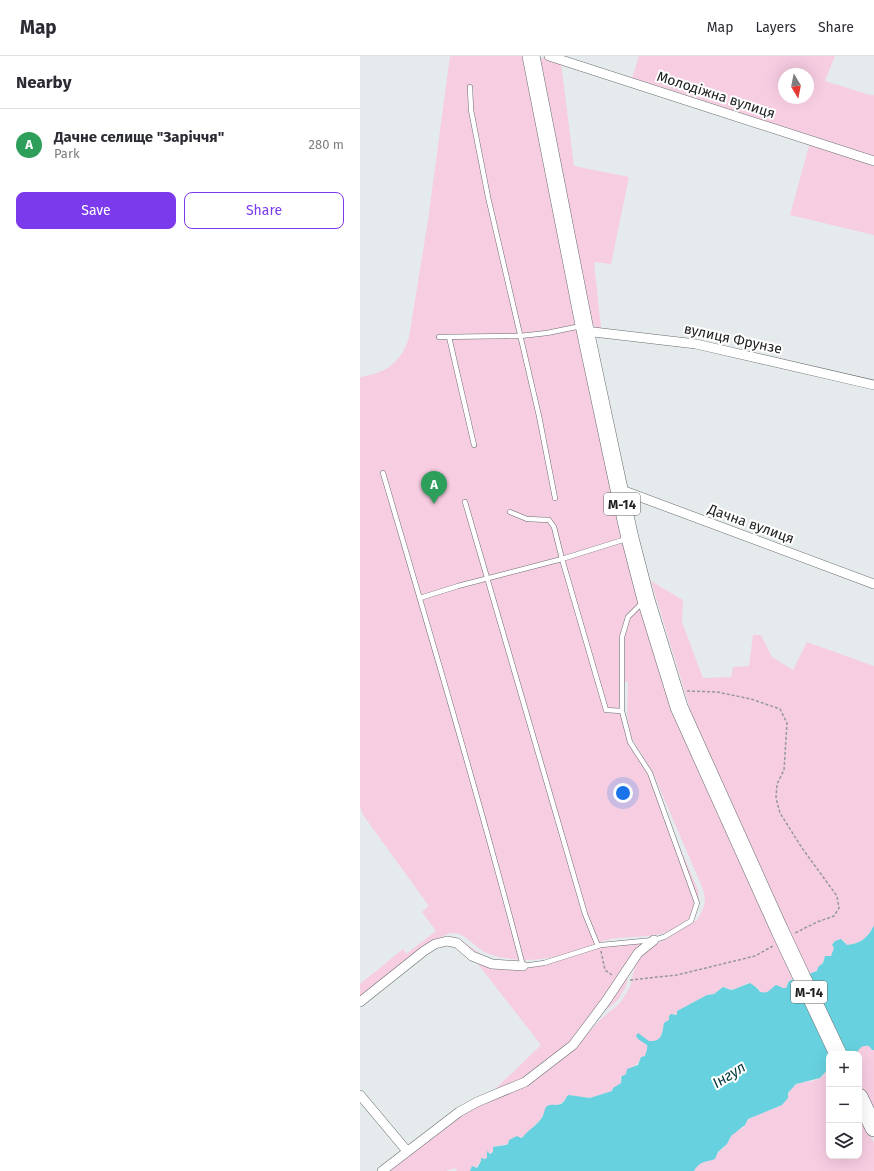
<!DOCTYPE html>
<meta charset="utf-8">
<style>
:root{--surface:#fff;--page:#f7f7f7;--text:#2b2b33;--muted:#7c7c81;--line:#e1e1e2;--accent:#7c3aed}
body{margin:0;font-family:"Fira Sans",sans-serif;background:var(--page);color:var(--text)}
.controls{position:absolute;right:12px;bottom:12px;display:grid;overflow:hidden;border-radius:8px;box-shadow:0 4px 16px #0002}
.controls button{width:36px;height:36px;display:grid;place-items:center;padding:0;border:0;border-bottom:1px solid var(--line);background:var(--surface);color:var(--text);font:20px sans-serif}
.compass{position:absolute;left:418px;top:12px;width:36px;height:36px;border-radius:50%;background:var(--surface);box-shadow:0 4px 16px #0002;rotate:170deg}
.you{position:absolute;left:263px;top:737px;width:14px;height:14px;margin:-10px;border:3px solid #fff;border-radius:50%;background:#1a73e8;box-shadow:0 0 0 6px #1a73e833}
.badge{display:grid;place-items:center;width:26px;height:26px;border-radius:50%;background:var(--accent);color:#fff;font-size:13px;font-weight:700}
.pin{position:absolute;translate:-50% -33px;filter:drop-shadow(0 1px 2px #0008)}
.pin::after{content:'';position:absolute;top:21px;width:14px;height:12px;background:inherit;clip-path:polygon(0 0,100% 0,50% 100%)}
.list{margin:0;padding:0;list-style:none}
h2{display:flex;justify-content:space-between;align-items:center;height:52px;margin:0;padding:0 16px;font-size:17px}
h2 small{font-size:13px;font-weight:400;color:var(--muted)}
.list li{display:grid;grid-template-columns:26px 1fr auto;gap:12px;align-items:center;box-sizing:border-box;height:72px;padding:0 16px;border-top:1px solid var(--line)}
.list b{display:block;font-size:15px;white-space:nowrap}
.list p{margin:0;font-size:13px;white-space:nowrap;color:var(--muted)}
.list em{font-size:13px;font-style:normal;color:var(--muted)}
.actions{display:flex;gap:8px;padding:12px 16px}
.actions a{flex:1;padding:9px 0;border:1px solid var(--accent);border-radius:8px;text-align:center;font-size:14px;color:var(--accent)}
.actions .main{background:var(--accent);color:#fff}
.icon{flex:none;width:22px;height:22px;fill:none;stroke:currentColor;stroke-width:2;stroke-linecap:round;stroke-linejoin:round}
.map{position:relative;flex:none;width:514px;height:1115px;overflow:hidden}
header{display:flex;align-items:center;gap:24px;box-sizing:border-box;height:56px;padding:0 20px;background:var(--surface);border-bottom:1px solid var(--line)}
header strong{font-size:19px}
nav{display:flex;gap:22px;margin-inline-start:auto;font-size:14px}
main{display:flex}
aside{flex:1;background:var(--surface)}
.map>svg:first-child{display:block}
</style>
<header>
<strong>Map</strong>
<nav><a>Map</a><a>Layers</a><a>Share</a></nav>
</header>
<main>
<aside>
<h2>Nearby<small></small></h2>
<ul class="list">
<li><span class="badge" style="background:#2e9e5b">A</span><div><b>Дачне селище &quot;Заріччя&quot;</b><p>Park</p></div><em>280 m</em></li>
</ul>
<div class="actions"><a class="main">Save</a><a>Share</a></div>
</aside>
<div class="map">
<svg width="514" height="1115" viewBox="0 0 514 1115">
<rect width="100%" height="100%" fill="#e5ebec"/>
<g fill="#f7cde2" fill-rule="evenodd">
<path d="M90,0H167L257,443L344,722L433,924L429,925L426,932H412C409,937 406,938 400,936L398,932L388,927C380,931 373,936 365,931L361,932L354,938L347,939L317,955V959L314,958L309,960L310,963C308,966 306,969 304,972C300,979 304,983 291,986L285,983L282,984L288,991L285,1000L281,1001C278,1011 269,1010 265,1019L260,1021L261,1027L250,1036L230,1042L209,1039L207,1040C203,1049 197,1049 188,1050L181,1063L163,1081L154,1082L149,1084L148,1088L136,1090L133,1096L129,1097L127,1102L121,1104L116,1112H111L110,1115H97L95,1112L86,1115H26L100,1058L134,1041L218,988L240,964L260,947L270,931L276,906L279,902L290,891L308,882L338,863L343,853L345,845L343,833L293,717L271,681L267,659L268,626H261L262,659L267,683L276,700L289,719L338,834C341,849 337,859 324,866C318,870 312,875 305,877C288,882 269,880 251,883C240,885 231,891 220,895C199,901 174,906 152,903C142,902 132,900 123,895C113,889 104,876 92,877C74,879 17,931 0,945V928L43,893L46,898L76,875L62,856L69,850L3,759L0,751V321C26,317 41,307 49,281L68,164Z"/>
<path d="M279,0H475L465,25L513,40L514,38V101C433,76 353,46 272,22ZM424,18H448V42H424Z"/>
<path d="M182,2H185L201,7L214,110L269,121L251,208L234,206L241,272H235L232,266L180,3Z"/>
<path d="M450,86L514,106V179L430,159Z"/>
<path d="M291,525L323,544L322,566L343,622L371,621L373,611L389,610L393,579H401L412,601L433,614L447,586L514,610V869C509,881 500,888 487,889C485,887 485,886 483,884C479,881 474,886 472,889L474,892L471,900H465C461,911 459,915 447,919L334,666Z"/>
<path d="M97,881L119,897L129,902L139,906L169,908L203,902L222,897L244,888L280,884L288,889L269,916L266,930L258,944L242,957L226,975L157,1027L133,1035L181,989Z"/>
<path d="M504,989L509,990L512,994H514V1059L499,1028V998H496L500,991Z"/>
<path d="M469,1012V1100H499V1057L514,1087V1115H334C338,1108 342,1105 350,1105L367,1088L371,1080L376,1075L383,1072L388,1063L419,1050C427,1045 427,1036 434,1030C441,1024 451,1027 458,1023C464,1021 465,1016 469,1012Z"/>
</g>
<path fill="#67d1df" d="M514,869V994H512L509,990C501,989 500,992 496,998H469V1012L460,1022L436,1028L428,1037V1042L422,1049L388,1063L385,1069L371,1080L367,1088L358,1096L355,1103C344,1107 341,1104 334,1115H110L112,1110L117,1112L121,1105V1102L125,1103L127,1102V1095L130,1098L133,1096V1091L146,1089L148,1088L149,1084L157,1080L161,1082L163,1081C168,1074 176,1070 181,1063C184,1060 184,1054 186,1051C192,1045 201,1055 207,1040L209,1039L230,1042L252,1035L253,1032L261,1027C262,1019 259,1022 266,1018L267,1013L278,1009L281,1001L285,1000C286,997 288,991 287,989L278,983L276,980L278,977L289,985C302,986 302,978 304,967L309,964V960L311,958L317,959V955L347,939L354,938L363,931L371,934L375,933L390,927C393,929 398,932 400,936C409,938 410,933 416,929L423,932H426L429,925L457,915L458,911L463,907L465,900H471L474,892L472,889L475,885L481,883L487,889C500,888 509,881 514,869Z"/>
<g fill="none" stroke-linecap="round" stroke-linejoin="round">
<defs>
<g id="lane">
<path d="M110,31L111,54L128,141L179,360L195,442"/>
<path d="M79,281L160,280L187,277L221,270"/>
<path d="M89,281L114,389"/>
<path d="M23,417C71,581 120,745 163,910L184,907L241,889L294,884L304,881L331,865L337,847L290,717L270,686L262,655V581L268,561L283,546"/>
<path d="M105,446L225,858L238,890"/>
<path d="M150,456L167,463L189,464L194,471L202,503L246,654L262,655"/>
<path d="M60,542L98,530L202,503L266,483"/>
</g>
<g id="street">
<path d="M189,0L514,105"/>
<path d="M225,275L336,288L514,329"/>
<path d="M259,433L514,528"/>
<path d="M0,946L64,895L75,888L87,885L97,887L112,900L132,908L163,910"/>
<path d="M0,1039L47,1095"/>
<path d="M22,1115L99,1056L117,1046L165,1026L213,989L246,945L278,897L294,884"/>
</g>
<g id="highway">
<path d="M171,0L224,269L259,433L270,482L286,544L319,651L420,875"/>
<path d="M499,1041L514,1072"/>
</g>
</defs>
<use href="#lane" stroke="#676c6d" stroke-width="5.5"/>
<use href="#street" stroke="#676c6d" stroke-width="10"/>
<use href="#highway" stroke="#676c6d" stroke-width="18"/>
<g stroke="#949899" stroke-width="1.5" stroke-dasharray="3 2" stroke-linecap="butt">
<path d="M327,635L357,636L391,643L420,653L427,667L424,714L417,728L416,742L420,757L442,792L477,840L479,852L474,860L457,866L435,877"/>
<path d="M241,895L245,914L252,919"/>
<path d="M270,924L317,919L395,900L413,890"/>
</g>
<use href="#lane" stroke="#fff" stroke-width="4.5"/>
<use href="#street" stroke="#fff" stroke-width="9"/>
<use href="#highway" stroke="#fff" stroke-width="17"/>
<defs>
<path id="highway-bridge" d="M420,875L478,998"/>
</defs>
<use href="#highway-bridge" stroke="#676c6d" stroke-width="18" stroke-linecap="butt"/>
<use href="#highway-bridge" stroke="#fff" stroke-width="17"/>
</g>
<g text-anchor="middle" dominant-baseline="central" stroke-width="4" stroke-linejoin="round" paint-order="stroke">
<g fill="#fff" stroke="#636465" stroke-width="1">
<rect x="244" y="437" width="36" height="22" rx="3"/>
<rect x="431" y="925" width="36" height="22" rx="3"/>
</g>
<g font-size="13" font-weight="bold" fill="#202223">
<text x="262" y="448">М-14</text>
<text x="449" y="936">М-14</text>
</g>
<g font-size="14" fill="#202223" stroke="#fff">
<text transform="translate(356 39) rotate(18)">Молодіжна вулиця</text>
<text transform="translate(373 283) rotate(12)">вулиця Фрунзе</text>
<text transform="translate(391 468) rotate(20)">Дачна вулиця</text>
</g>
<g font-size="15" font-style="italic" fill="#063a41" stroke="#fff">
<text transform="translate(369 1019) rotate(-32)">Інгул</text>
</g>
</g>
</svg>
<div class="controls">
<button>+</button>
<button>−</button>
<button><svg class="icon" aria-label="layers" viewBox="0 0 24 24"><path d="M12 4l9 5-9 5-9-5zM3 14l9 5 9-5"/></svg></button>
</div>
<svg class="compass" viewBox="-18 -18 36 36"><path d="M0-13l5 13h-10z" fill="#e53935"/><path d="M0 13l5-13h-10z" fill="#7c7c81"/></svg>
<div class="you"></div>
<div class="pin badge" style="left:74px;top:448px;background:#2e9e5b">A</div>
</div>
</main>
